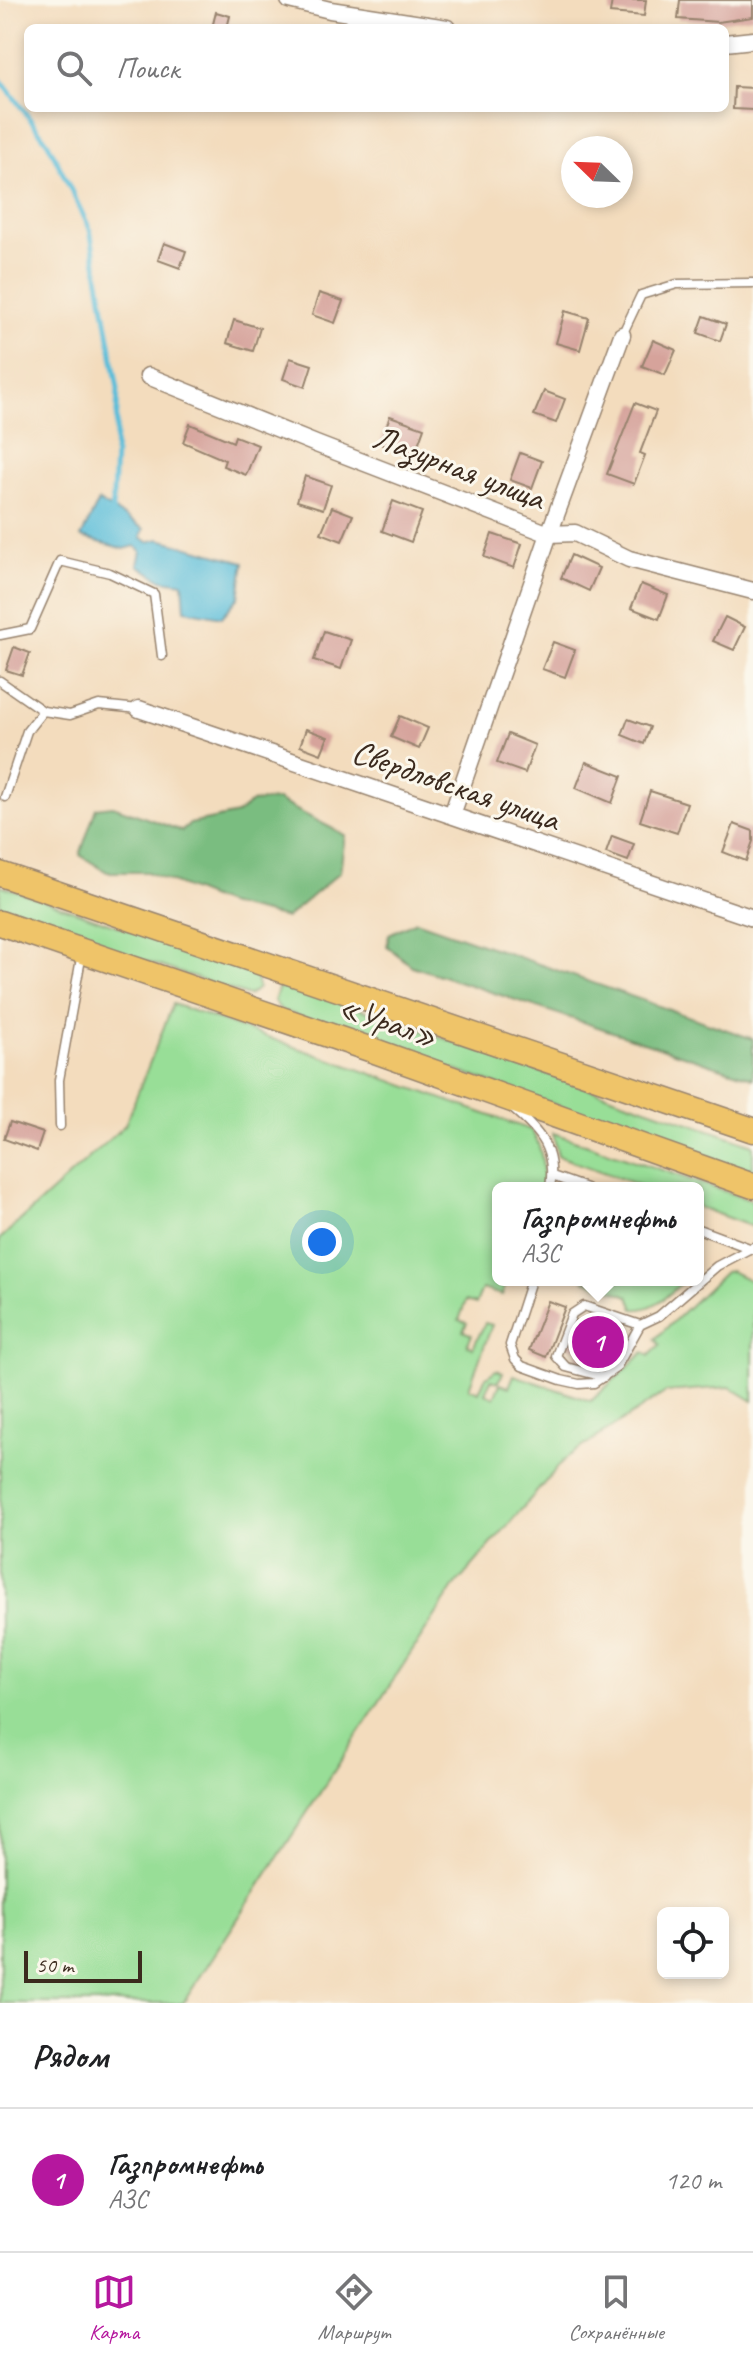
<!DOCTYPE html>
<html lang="ru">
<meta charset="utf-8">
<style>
:root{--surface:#fff;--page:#f2f2f2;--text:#202124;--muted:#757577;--line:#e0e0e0;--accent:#b5179e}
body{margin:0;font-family:Caveat,sans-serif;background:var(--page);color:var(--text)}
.controls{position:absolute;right:24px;bottom:24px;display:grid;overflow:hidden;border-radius:12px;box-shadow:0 4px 12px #0003}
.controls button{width:72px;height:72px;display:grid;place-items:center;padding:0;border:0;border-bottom:2px solid var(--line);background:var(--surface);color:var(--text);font:40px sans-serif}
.compass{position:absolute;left:561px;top:136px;width:72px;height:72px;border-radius:50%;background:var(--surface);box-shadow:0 4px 12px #0003;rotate:293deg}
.scale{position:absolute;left:24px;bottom:20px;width:118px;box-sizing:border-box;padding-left:8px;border:4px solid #3b2a1e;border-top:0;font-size:22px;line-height:28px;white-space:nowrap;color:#3b2a1e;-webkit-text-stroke:6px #fbf7ec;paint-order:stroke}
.you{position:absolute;left:322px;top:1242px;width:28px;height:28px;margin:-20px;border:6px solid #fff;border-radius:50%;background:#1a73e8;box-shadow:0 0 0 12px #1a73e833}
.badge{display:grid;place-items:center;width:52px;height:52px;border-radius:50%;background:var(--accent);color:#fff;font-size:26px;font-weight:700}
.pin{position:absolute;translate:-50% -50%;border:4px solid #fff;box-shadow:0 2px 8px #0006}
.popup{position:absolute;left:492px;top:1182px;width:212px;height:104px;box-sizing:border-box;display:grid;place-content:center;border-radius:12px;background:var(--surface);filter:drop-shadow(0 2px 6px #0005);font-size:26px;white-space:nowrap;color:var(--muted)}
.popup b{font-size:30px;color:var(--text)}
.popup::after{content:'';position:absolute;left:50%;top:100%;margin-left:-16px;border:16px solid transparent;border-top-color:var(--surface)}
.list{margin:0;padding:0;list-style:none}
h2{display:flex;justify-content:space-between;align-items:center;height:104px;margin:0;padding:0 32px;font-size:34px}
h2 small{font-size:26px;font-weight:400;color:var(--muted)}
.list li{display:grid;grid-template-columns:52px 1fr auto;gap:24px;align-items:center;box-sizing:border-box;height:144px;padding:0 32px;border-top:2px solid var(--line)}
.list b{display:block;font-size:30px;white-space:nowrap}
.list p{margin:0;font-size:26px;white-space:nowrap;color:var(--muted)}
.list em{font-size:26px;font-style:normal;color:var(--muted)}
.icon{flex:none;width:44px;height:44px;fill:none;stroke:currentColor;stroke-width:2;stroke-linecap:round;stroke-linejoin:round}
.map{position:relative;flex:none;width:753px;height:2003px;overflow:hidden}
.search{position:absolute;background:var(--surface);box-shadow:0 4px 12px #0003;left:24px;right:24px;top:24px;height:88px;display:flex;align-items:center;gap:20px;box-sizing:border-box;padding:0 28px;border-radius:12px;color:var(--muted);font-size:30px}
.sheet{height:248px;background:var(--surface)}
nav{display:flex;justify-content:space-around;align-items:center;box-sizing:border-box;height:112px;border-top:2px solid var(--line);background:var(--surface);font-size:22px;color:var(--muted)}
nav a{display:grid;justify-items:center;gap:4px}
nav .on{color:var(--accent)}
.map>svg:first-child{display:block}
</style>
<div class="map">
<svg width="753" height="2003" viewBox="0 0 753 2003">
<rect width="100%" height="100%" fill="#fbf7ec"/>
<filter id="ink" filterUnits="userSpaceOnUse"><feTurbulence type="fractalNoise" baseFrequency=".0125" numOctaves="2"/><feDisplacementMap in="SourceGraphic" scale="16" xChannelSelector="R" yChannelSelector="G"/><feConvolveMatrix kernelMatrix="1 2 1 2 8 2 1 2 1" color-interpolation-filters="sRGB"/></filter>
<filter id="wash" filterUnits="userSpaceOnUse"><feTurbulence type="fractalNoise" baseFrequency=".006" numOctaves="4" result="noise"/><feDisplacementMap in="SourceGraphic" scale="32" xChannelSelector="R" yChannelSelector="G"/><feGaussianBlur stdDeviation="1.8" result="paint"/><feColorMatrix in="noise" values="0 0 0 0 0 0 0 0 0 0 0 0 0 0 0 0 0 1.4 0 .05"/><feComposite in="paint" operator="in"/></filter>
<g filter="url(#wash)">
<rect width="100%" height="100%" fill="#f3dcbd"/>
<g fill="#98de97" stroke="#6a845a" stroke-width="2">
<path d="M0,885L243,970L256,978L258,988L249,996L0,912Z"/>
<path d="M290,985L753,1145V1173L281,1010L274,1001L278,989Z"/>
<path d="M173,1004L531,1130C543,1149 544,1166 542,1188H498V1280H507L502,1295L482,1289L476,1304L466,1301L459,1320L467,1323L463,1331L472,1335L467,1345L473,1348L485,1323L492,1325L469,1388L479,1392L485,1378L496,1370L503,1372L499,1382L491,1380L485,1393L494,1397L500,1384L509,1387L514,1375L591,1401L644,1352L649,1356L660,1345L655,1339L725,1272L731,1271L753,1282V1401L730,1387L666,1392L566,1458L454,1587L183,2003H0V1239L125,1125Z"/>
<path d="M553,1133L753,1201V1227L698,1207V1188H647L558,1156Z"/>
<path d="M584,1280H685C669,1293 655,1311 634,1309L629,1296Z"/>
</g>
<g fill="#7abd80" stroke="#5a744f" stroke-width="2">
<path d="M277,800L345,835L340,872L286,918L226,904L147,872H107L80,855L96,808L113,806L182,831L190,824L237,814L252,802Z"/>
<path d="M416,921L753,1039V1078L412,966L387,946L389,934Z"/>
</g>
<path fill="#5abdd9" stroke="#4a747c" stroke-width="2" d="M99,501L144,529L141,537L148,542L159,539L244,562L239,597L222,617L185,610L183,583L162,580L138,565L141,551L135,546L124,549L81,537Z"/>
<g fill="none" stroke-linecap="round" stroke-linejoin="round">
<path stroke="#5abdd9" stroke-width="5" d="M0,79L48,143L90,229L118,389L112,517"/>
</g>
<g id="blocks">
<g fill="#d6a39b">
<path d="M612,0H646L644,16L610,13Z"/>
<path d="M680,0H753V17L718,22L678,19Z"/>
<path d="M216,12L230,16L227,28H212Z"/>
<path d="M734,87L753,88V110L733,109Z"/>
<path d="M164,243L186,251L180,268L158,260Z"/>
<path d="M319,293L343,301L335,323L312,315Z"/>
<path d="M565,311L589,318L580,350L556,343Z"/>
<path d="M704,316L726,324L720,341L698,333Z"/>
<path d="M234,320L260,328L253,351L227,343Z"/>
<path d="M653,340L676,350L665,375L642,366Z"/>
<path d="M290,358L312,365L305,387L283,379Z"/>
<path d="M544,391L565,399L556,423L534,415Z"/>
<path d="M635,403L656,411L640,453L645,455L634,484L607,474Z"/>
<path d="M390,416L424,428L414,456L380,444Z"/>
<path d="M190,424L233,442L235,436L258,445L246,475L223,466L225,460L183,442Z"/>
<path d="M520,453L542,461L532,488L510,480Z"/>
<path d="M305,476L331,485L323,509L297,501Z"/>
<path d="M393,501L422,512L411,542L382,531Z"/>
<path d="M332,507L353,515L342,541L321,533Z"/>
<path d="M492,534L522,544L514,568L484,557Z"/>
<path d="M571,555L599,568L589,591L561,578Z"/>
<path d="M641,584L668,595L659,619L631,608Z"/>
<path d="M725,617L745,627L734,650L713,641Z"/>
<path d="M324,631L351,640L341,669L314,660Z"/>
<path d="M553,642L575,650L565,677L542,669Z"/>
<path d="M14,647L30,653L22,675L6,670Z"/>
<path d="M400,716L428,728L419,749L391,737Z"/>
<path d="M628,719L650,727L644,744L622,735Z"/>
<path d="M306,729L328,737L321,754L300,746Z"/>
<path d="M508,734L535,745L525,773L497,763Z"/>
<path d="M586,762L622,776L612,803L576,788Z"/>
<path d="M650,791L687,803L677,833L640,821Z"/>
<path d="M734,824L753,831V841L746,861L723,852Z"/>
<path d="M612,836L634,844L628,861L606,853Z"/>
<path d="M10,1122L43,1133L37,1151L4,1139Z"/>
<path d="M548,1301L565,1307L546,1357L529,1350Z"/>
<path d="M592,1316L620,1326L604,1368L576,1358L579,1350L567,1346L574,1328L585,1333Z"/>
</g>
</g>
</g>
<g filter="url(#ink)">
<use href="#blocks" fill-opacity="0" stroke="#97836e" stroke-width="2"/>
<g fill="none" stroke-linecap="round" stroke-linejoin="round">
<defs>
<g id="service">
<path d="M622,335L641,295L677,284L753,283"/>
<path d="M0,635L30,629L60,561L110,573L154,594L162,656"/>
<path d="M0,681L43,711"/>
<path d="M5,797L27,731L43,711L70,715L99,705L139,709"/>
<path d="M513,1109C540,1132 556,1150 550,1188"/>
<path d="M60,1126L59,1080L82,953"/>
<path d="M552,1176L586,1188"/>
<path d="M698,1229L752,1249"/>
<path d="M531,1280L510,1345L515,1359L522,1366L561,1380L579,1384L594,1383L616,1368L640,1325L659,1316L717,1266L753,1247"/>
<path d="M604,1377L566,1367L556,1356L572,1314L584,1306L640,1325"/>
</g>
<g id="minor">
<path d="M289,0L330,10L447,28"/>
<path d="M725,43L753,40"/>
<path d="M148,376L316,444L549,534L575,533L629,559L753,591"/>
<path d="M139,709L753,918"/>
<path d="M452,815L549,534L622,335"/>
</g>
<g id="primary">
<path d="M0,874L753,1130"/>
<path d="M0,923L372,1050L753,1186"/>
</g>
</defs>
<use href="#service" stroke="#97836e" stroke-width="11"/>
<use href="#minor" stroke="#97836e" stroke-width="19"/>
<use href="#primary" stroke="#97836e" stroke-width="27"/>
<use href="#service" stroke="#fff" stroke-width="8"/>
<use href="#minor" stroke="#fff" stroke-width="16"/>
<use href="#primary" stroke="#efc469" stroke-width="24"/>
</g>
</g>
<g text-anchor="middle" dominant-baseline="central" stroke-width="6" stroke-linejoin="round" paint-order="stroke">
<g font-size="34" fill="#3b2a1e" stroke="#fbf7ec">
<text transform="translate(459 467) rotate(21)">Лазурная улица</text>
<text transform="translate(456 785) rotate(19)">Свердловская улица</text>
<text transform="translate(388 1021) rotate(19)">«Урал»</text>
</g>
</g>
</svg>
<div class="controls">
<button><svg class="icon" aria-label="locate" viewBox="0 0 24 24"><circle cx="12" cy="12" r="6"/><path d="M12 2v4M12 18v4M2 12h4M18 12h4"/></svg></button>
</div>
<svg class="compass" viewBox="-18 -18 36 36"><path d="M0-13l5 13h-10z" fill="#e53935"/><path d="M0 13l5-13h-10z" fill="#757577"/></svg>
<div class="scale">50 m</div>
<div class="you"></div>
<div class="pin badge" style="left:598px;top:1342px">1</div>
<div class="popup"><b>Газпромнефть</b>АЗС</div>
<div class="search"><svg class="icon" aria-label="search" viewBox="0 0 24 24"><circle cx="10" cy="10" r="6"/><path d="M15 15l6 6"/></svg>Поиск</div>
</div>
<section class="sheet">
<h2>Рядом<small></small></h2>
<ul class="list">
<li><span class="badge">1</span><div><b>Газпромнефть</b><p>АЗС</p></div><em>120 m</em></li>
</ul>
</section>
<nav>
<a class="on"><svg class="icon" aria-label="map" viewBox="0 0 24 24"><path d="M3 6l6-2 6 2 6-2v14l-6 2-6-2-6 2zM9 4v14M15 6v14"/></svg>Карта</a>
<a><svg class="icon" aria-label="directions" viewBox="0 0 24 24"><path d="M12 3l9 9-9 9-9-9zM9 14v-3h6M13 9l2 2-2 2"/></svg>Маршрут</a>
<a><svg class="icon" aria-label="saved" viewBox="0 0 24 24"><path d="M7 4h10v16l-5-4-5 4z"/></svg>Сохранённые</a>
</nav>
